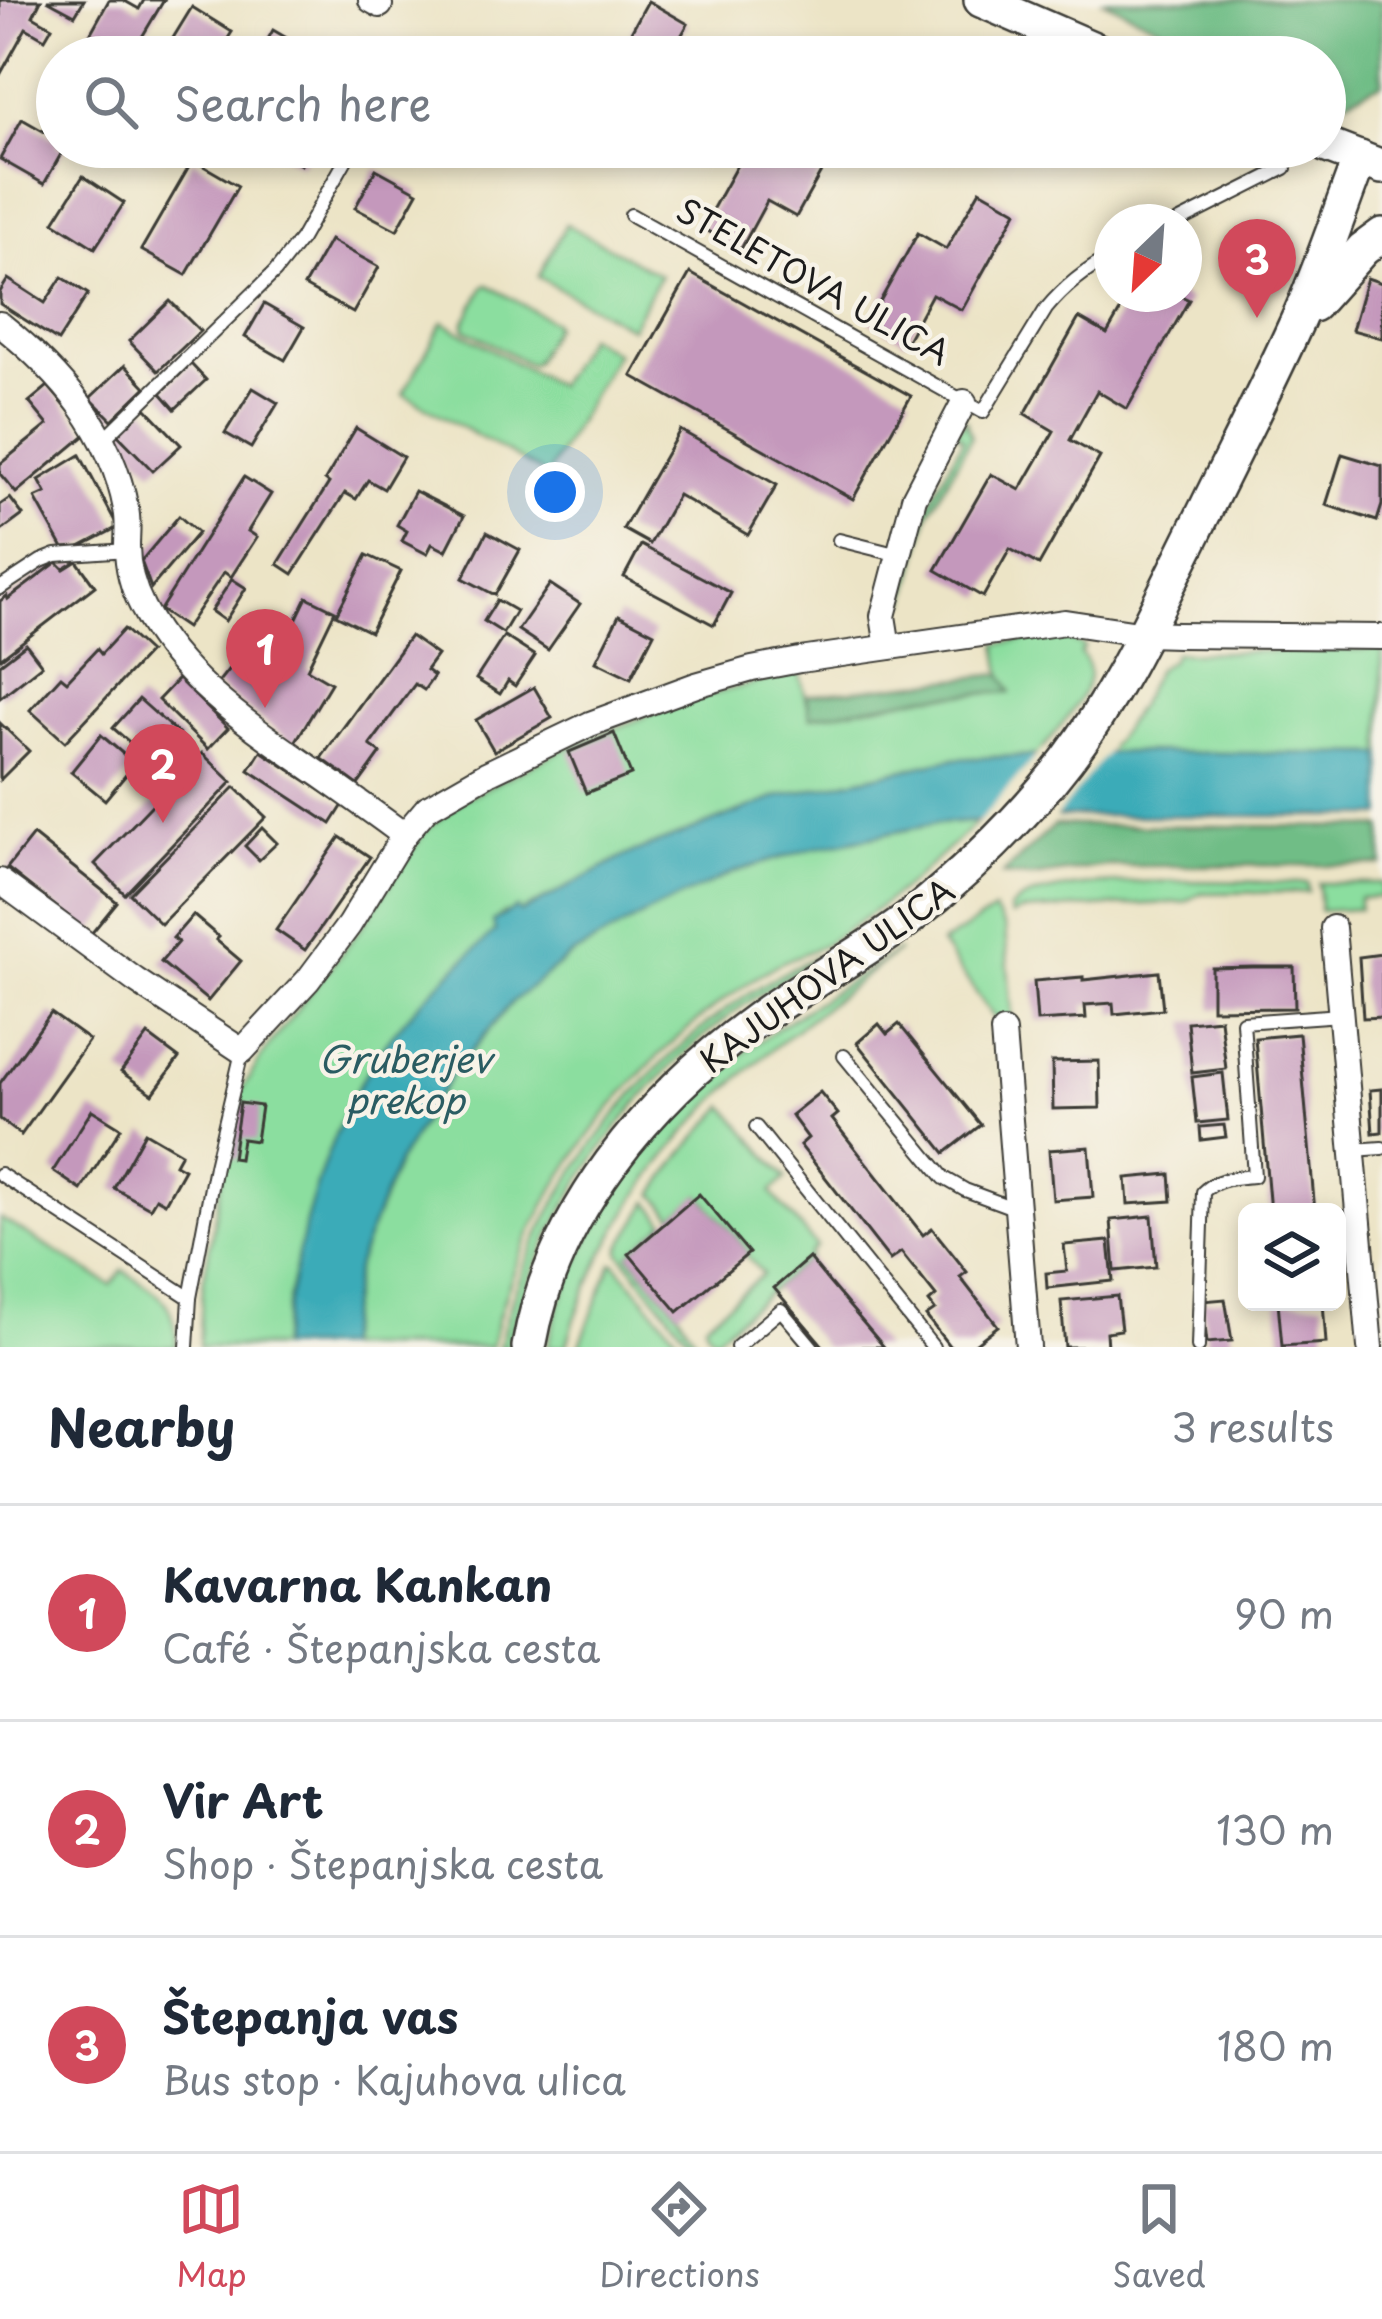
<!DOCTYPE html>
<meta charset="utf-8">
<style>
:root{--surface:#fff;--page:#f6f6f7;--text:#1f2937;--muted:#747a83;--line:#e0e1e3;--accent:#d1495b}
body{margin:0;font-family:"Playpen Sans",sans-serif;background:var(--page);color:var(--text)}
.controls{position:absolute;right:36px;bottom:36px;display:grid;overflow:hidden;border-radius:18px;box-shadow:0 6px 18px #0003}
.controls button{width:108px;height:108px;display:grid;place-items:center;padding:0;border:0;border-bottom:3px solid var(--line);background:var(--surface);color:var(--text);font:60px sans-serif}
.compass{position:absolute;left:1094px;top:204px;width:108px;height:108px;border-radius:50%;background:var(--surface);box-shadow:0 6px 18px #0003;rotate:205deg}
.you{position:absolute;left:555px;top:492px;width:42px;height:42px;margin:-30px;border:9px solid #fff;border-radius:50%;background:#1a73e8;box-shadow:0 0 0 18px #1a73e833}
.badge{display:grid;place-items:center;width:78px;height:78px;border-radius:50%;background:var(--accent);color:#fff;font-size:39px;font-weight:700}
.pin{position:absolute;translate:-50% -99px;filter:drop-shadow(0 3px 6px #0008)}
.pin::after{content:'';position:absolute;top:63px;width:42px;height:36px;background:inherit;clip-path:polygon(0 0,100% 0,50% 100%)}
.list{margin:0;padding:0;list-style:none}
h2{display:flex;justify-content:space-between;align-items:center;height:156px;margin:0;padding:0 48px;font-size:51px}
h2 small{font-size:39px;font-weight:400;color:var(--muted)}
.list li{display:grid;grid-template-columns:78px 1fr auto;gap:36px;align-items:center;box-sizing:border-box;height:216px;padding:0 48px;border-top:3px solid var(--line)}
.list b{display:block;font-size:45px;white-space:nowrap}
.list p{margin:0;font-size:39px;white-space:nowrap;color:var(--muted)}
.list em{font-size:39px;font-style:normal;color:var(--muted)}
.icon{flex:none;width:66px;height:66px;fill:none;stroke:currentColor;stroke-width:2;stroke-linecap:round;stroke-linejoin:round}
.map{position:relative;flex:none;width:1382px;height:1347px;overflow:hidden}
.search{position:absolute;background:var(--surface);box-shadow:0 6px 18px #0003;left:36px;right:36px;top:36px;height:132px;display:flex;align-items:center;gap:30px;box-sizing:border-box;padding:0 42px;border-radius:66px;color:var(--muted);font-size:45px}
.sheet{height:804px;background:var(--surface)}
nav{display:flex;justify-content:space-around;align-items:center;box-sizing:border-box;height:168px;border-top:3px solid var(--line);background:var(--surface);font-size:33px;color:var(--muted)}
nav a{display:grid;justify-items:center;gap:6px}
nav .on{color:var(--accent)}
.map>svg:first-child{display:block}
</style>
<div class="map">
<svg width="1382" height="1347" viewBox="0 0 1382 1347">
<rect width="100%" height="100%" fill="#f7f3e8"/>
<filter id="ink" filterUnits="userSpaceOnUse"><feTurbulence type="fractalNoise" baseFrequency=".00833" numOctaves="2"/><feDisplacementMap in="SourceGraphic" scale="24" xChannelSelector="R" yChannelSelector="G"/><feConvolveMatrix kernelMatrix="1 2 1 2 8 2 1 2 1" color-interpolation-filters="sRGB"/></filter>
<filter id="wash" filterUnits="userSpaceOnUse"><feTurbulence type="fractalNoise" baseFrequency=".004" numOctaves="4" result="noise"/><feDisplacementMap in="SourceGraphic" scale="48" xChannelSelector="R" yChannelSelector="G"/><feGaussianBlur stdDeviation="2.7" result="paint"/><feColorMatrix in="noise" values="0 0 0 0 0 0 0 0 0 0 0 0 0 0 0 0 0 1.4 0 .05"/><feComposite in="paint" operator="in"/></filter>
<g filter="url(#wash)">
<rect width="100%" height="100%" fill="#ece4c6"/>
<g fill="#8bde9f" stroke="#547d5e" stroke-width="3">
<path d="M566,224L660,275L631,328L538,277Z"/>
<path d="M488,285L553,322L554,326L534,363L529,364L465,329L464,323L484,287Z"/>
<path d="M443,322L557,386L587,336L616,353L547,475L403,394Z"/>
<path d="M966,420L971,437L929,514L907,602L903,601L924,513L963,439L955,433Z"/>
<path d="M1049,636L1064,637L1085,647L1080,653C1087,661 1091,669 1088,680C1082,703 1052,736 1038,755L951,759L778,797L627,855L519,913H504L494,921L496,931C454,971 407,1010 375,1059C317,1148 299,1245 279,1347H199L203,1284L224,1164L239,1094L267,1048L363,925L426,830L464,799L566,748L676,704L799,671L811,717L927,696L1009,692L1002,674L997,644Z"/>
<path d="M1382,649V754L1106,753L1138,706L1157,669L1171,660L1174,653Z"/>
<path d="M977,822C931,867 882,910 826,943C811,952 792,957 776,965C765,971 755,979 745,985C623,1068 523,1202 491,1347H342L357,1264L398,1162L451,1075L513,1001L570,956L651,911L737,871L810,849L935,824Z"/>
<path d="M1307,883L1308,892L1202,893L1185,902L1021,911L1011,916L1010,909C1038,871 1254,883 1307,883Z"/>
<path d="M1318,883H1382V897L1359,898V909L1320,911Z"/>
<path d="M994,911L1005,928L1012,1017L995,1019L941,944Z"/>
<path d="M899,950C846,991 790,1032 740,1077C661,1148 595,1245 566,1347H547C571,1250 644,1132 722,1069C777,1025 840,988 899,950Z"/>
<path d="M814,957L815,959C786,977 757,995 730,1015C620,1100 545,1214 507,1347H499C535,1185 664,1026 814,957Z"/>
<path d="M725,1106L786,1178L771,1192L816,1246L808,1255L809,1258L714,1339L706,1330L705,1323L763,1274L745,1255L748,1252L700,1195L674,1216L654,1194L684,1152Z"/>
<path d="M649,1202L666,1222L629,1255L678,1312L700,1347H696L620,1253V1248Z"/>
<path d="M0,1218L111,1285L123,1270C158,1294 178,1301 176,1347H0Z"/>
<path d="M612,1263H615L686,1347H579Z"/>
</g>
<g fill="#70bd86" stroke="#466c51" stroke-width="3">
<path d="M1101,0H1382V83L1331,107L1325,104V57H1225Z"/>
<path d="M1002,674L1011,692L927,696L810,717L807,695Z"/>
<path d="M1055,825L1382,827V865L1105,866L1032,877L1002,875Z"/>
</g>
<path fill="#3babb8" stroke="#2c646a" stroke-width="3" d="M1126,752L1382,754V816H1080L935,824L810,849L737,871L651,911L570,956L513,1001L451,1075L398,1162L380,1205L357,1264L342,1347H279C299,1245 317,1149 375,1059C407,1010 453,971 495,931L493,921L517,908L520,913L627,855L778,797L951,759Z"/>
<path fill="#ece4c6" d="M1111,747L1051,824L973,828L1042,749Z"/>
<g id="blocks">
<g fill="#c498bc">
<path d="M0,0H41L33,16L52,27L45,39L26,28L0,75Z"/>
<path d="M47,0H84L75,15Z"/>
<path d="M109,0H123L139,9L144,0H164L130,57H60L67,45L80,52Z"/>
<path d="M648,1L688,24L669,57H617Z"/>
<path d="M192,7L232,32L216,57H203L173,38Z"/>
<path d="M273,30L292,41L283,57L263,48Z"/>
<path d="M22,119L57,139V147H65L44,184L0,159Z"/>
<path d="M268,147H311L301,165Z"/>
<path d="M747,147H764L780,156L785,147H835L796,217L767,201L741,249L702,228Z"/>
<path d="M193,160L238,186L186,275L141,250Z"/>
<path d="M376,169L418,192L397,230L355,208Z"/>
<path d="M83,176L124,203L95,248L54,222Z"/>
<path d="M980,190L1017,211L962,310L932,294L906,342L869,321L918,233L946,249Z"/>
<path d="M330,240L379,267L353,313L304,286Z"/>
<path d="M690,273L911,396L853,499L632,376Z"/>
<path d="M62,277L88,294L58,341L0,304V292L8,279L45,303Z"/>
<path d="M1367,278L1382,283V338L1352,330Z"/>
<path d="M1130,294H1177L1189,300L1127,409L1097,391L1070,440L1100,457L1039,565L1010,549L983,597L936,570L991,474L1020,490L1054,431L1025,414L1079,318L1107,334Z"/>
<path d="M170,301L200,331L158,371L129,341Z"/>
<path d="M264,304L304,327L285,360L245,337Z"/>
<path d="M191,364L206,380L175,409L161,393Z"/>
<path d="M125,365L146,387L112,420L90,398Z"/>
<path d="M48,386L88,433L16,493L0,474V464L48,425L29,402Z"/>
<path d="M253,388L278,403L251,448L225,433Z"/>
<path d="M145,407L181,445L153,471L117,434Z"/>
<path d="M356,428L403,457L384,489L368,480L356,499L345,493L293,574L278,564L329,483L325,480Z"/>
<path d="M680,430L777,485L748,535L678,495L650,544L623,529Z"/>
<path d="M1342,454L1382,466V505L1377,521L1326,505Z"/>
<path d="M80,455L118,527L76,549L63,548L35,498L46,493L39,480Z"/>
<path d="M244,477L271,494L248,531L257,537L231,577L224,572L186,628L160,610Z"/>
<path d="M415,491L464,516L446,551L432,544L427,554L402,541L407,531L397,525Z"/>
<path d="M10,498L23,515L0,532V505Z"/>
<path d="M179,516L198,533L151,588L141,561Z"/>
<path d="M487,532L520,550L495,595L463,578Z"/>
<path d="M641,545L731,593L714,625L624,577Z"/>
<path d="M367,555L401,571L370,632L336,615Z"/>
<path d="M77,561L95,586L0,659V601L7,596L8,599L57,562L64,569Z"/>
<path d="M232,579L246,588L225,621L211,611Z"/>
<path d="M550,584L580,604L548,650L518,630Z"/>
<path d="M307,597L335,611L307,669L331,683L294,744L216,685L247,646L274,665Z"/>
<path d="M497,600L516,611L503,633L484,621Z"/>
<path d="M619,615L654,633L631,678L596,661Z"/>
<path d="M124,629L149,652L65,742L30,710L61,676L67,681L97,649L101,654Z"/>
<path d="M410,636L437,655L426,670L434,676L424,690L415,684L370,745L381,753L358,785L321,758Z"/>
<path d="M504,636L535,656L515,686L508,681L500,694L476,679Z"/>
<path d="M26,644L42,665L0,698V664Z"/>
<path d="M178,679L228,728L208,749L158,700Z"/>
<path d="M534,687L552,718L494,751L476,720Z"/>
<path d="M139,699L184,739L159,768L113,728Z"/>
<path d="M0,723L29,751L0,780Z"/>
<path d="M614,733L631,775L586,793L569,752Z"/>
<path d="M101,735L135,764L105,800L71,772Z"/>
<path d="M261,751L343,805L331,824L249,770Z"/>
<path d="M202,753L232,782L125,894L95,864Z"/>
<path d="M235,787L266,817L161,924L130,894Z"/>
<path d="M262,828L277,843L259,860L245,846Z"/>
<path d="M33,835L117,902L91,934L7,868Z"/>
<path d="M340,837L370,857L305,950L276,930Z"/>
<path d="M193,915L219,937L216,940L241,961L208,1001L161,962L178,942L173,938Z"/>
<path d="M1382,954V1017L1363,1018L1359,957Z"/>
<path d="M1253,967H1294L1295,1008L1212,1009V968Z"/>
<path d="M1159,972L1163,1009L1114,1014L1113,1003L1085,1005L1086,1018L1037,1021L1034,981L1083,977V980Z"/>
<path d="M51,1013L89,1040L21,1135L0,1119V1083Z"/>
<path d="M1220,1019L1226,1069L1192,1073L1187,1022Z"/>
<path d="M879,1024L887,1034L899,1024L981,1125L945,1153L857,1043Z"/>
<path d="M1299,1034L1315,1212H1270L1255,1038Z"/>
<path d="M148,1035L179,1058L153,1094L121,1072Z"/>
<path d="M1099,1061L1100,1108L1053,1109L1052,1062Z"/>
<path d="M1223,1073L1228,1120L1197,1123L1192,1077Z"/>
<path d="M1382,1089V1132L1373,1133L1370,1090Z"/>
<path d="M820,1092L838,1114L832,1119L923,1235L932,1228L967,1272L960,1277L998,1326L971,1347H950L926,1316L935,1310L929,1302L936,1296L901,1252L890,1260L800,1145L808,1138L791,1115Z"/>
<path d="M240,1103L261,1106L256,1141L242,1139L239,1159L232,1158Z"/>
<path d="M92,1110L121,1128L81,1190L53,1171Z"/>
<path d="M1224,1125L1226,1137L1201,1140L1200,1127Z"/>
<path d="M145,1132L181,1153L175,1164L184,1169L165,1203L156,1198L150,1208L114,1188Z"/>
<path d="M1089,1147L1093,1197L1053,1200L1049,1150Z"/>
<path d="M1170,1174L1172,1201L1128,1204L1126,1178Z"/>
<path d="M699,1194L749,1253L678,1312L629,1254Z"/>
<path d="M1152,1216L1156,1267L1115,1271L1111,1220Z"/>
<path d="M1109,1241L1113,1281L1047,1288L1046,1273L1067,1271L1064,1245Z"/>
<path d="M809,1258L827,1280L884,1347H824L807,1327L774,1288Z"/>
<path d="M1117,1296L1121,1330L1106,1332L1107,1347H1065L1061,1301Z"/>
<path d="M1225,1299L1232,1341L1207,1343L1202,1301Z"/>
<path d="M1278,1302H1323L1326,1343L1282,1346Z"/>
</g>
</g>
</g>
<g filter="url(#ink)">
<use href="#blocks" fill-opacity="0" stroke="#3b3a36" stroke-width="3"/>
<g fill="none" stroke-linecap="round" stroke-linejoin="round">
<defs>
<g id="lane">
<path d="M631,215L983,412L1046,309C1065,286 1085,270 1112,256"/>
<path d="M1178,222L1285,168"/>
<path d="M103,440L275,272L301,239L353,147"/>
<path d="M839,540L899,555"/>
<path d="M0,588L41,561L56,555L127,550"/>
<path d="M844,1056L944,1178L965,1190L1016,1209"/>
<path d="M756,1127L933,1347"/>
<path d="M1353,1150L1382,1148"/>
<path d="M0,1174L190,1298"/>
<path d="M187,1347L190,1298L215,1166L242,1052"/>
<path d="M737,1347L781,1310L812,1347"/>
<path d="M1198,1347L1203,1192C1217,1178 1235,1178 1254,1176L1243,1022L1341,1015"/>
</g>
<g id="street">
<path d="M371,0L380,5"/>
<path d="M0,324C61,373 111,430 126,509C129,522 127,534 127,546C127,568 133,589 143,608C182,683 254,728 322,776C349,795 377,815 404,835"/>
<path d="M888,647L883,616L914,498L964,402"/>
<path d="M0,881L135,980L242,1051L308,980L349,925L404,835L427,808L488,773L590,724L696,685L752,669L800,660L1065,622L1145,634L1178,635L1382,637"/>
<path d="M1333,928L1370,1347"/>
<path d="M1003,1032L1028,1347"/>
</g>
<g id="secondary">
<path d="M981,0L1112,57"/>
<path d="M1325,145L1382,167"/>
<path d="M1313,305L1363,249L1382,235"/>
<path d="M529,1347C552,1213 649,1098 756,1020C805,984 859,956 907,920C966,873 1021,820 1067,760C1120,690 1156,609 1195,531C1228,463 1263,396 1294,328C1320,273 1338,215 1360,158"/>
</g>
</defs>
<use href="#lane" stroke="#3b3a36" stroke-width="16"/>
<use href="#street" stroke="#3b3a36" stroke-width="28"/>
<use href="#secondary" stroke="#3b3a36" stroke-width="38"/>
<use href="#lane" stroke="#fff" stroke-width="12"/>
<use href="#street" stroke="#fff" stroke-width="24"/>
<use href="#secondary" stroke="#fff" stroke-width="33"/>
</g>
</g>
<g text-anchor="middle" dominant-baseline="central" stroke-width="9" stroke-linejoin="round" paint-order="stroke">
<g font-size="33" fill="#1c1c1c" stroke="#f7f3e8">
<text transform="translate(814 280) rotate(29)">STELETOVA ULICA</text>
<text transform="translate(826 974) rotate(-36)">KAJUHOVA ULICA</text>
</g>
<g font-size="36" font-style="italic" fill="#2a5c62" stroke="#f7f3e8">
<text x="405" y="1058">Gruberjev<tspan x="405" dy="41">prekop</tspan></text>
</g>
</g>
</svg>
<div class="controls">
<button><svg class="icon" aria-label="layers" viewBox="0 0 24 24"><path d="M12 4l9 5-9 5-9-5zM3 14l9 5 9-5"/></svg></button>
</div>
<svg class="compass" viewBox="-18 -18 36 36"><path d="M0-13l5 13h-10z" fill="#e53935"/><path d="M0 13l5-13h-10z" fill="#747a83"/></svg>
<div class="you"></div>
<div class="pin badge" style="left:265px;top:708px">1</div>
<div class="pin badge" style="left:163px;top:823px">2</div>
<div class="pin badge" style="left:1257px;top:318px">3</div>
<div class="search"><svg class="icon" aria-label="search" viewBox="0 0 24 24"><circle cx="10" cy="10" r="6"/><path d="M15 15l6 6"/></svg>Search here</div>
</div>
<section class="sheet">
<h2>Nearby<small>3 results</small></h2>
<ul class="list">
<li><span class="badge">1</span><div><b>Kavarna Kankan</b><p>Café · Štepanjska cesta</p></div><em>90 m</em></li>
<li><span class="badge">2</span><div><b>Vir Art</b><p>Shop · Štepanjska cesta</p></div><em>130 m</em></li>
<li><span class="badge">3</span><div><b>Štepanja vas</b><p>Bus stop · Kajuhova ulica</p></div><em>180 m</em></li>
</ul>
</section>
<nav>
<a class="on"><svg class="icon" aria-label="map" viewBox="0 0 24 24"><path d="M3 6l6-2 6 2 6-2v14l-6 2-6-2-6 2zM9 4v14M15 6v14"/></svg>Map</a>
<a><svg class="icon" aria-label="directions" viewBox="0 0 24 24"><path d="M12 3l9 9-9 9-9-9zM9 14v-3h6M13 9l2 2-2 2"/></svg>Directions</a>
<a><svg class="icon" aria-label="saved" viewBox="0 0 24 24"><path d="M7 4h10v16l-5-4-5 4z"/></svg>Saved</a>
</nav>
